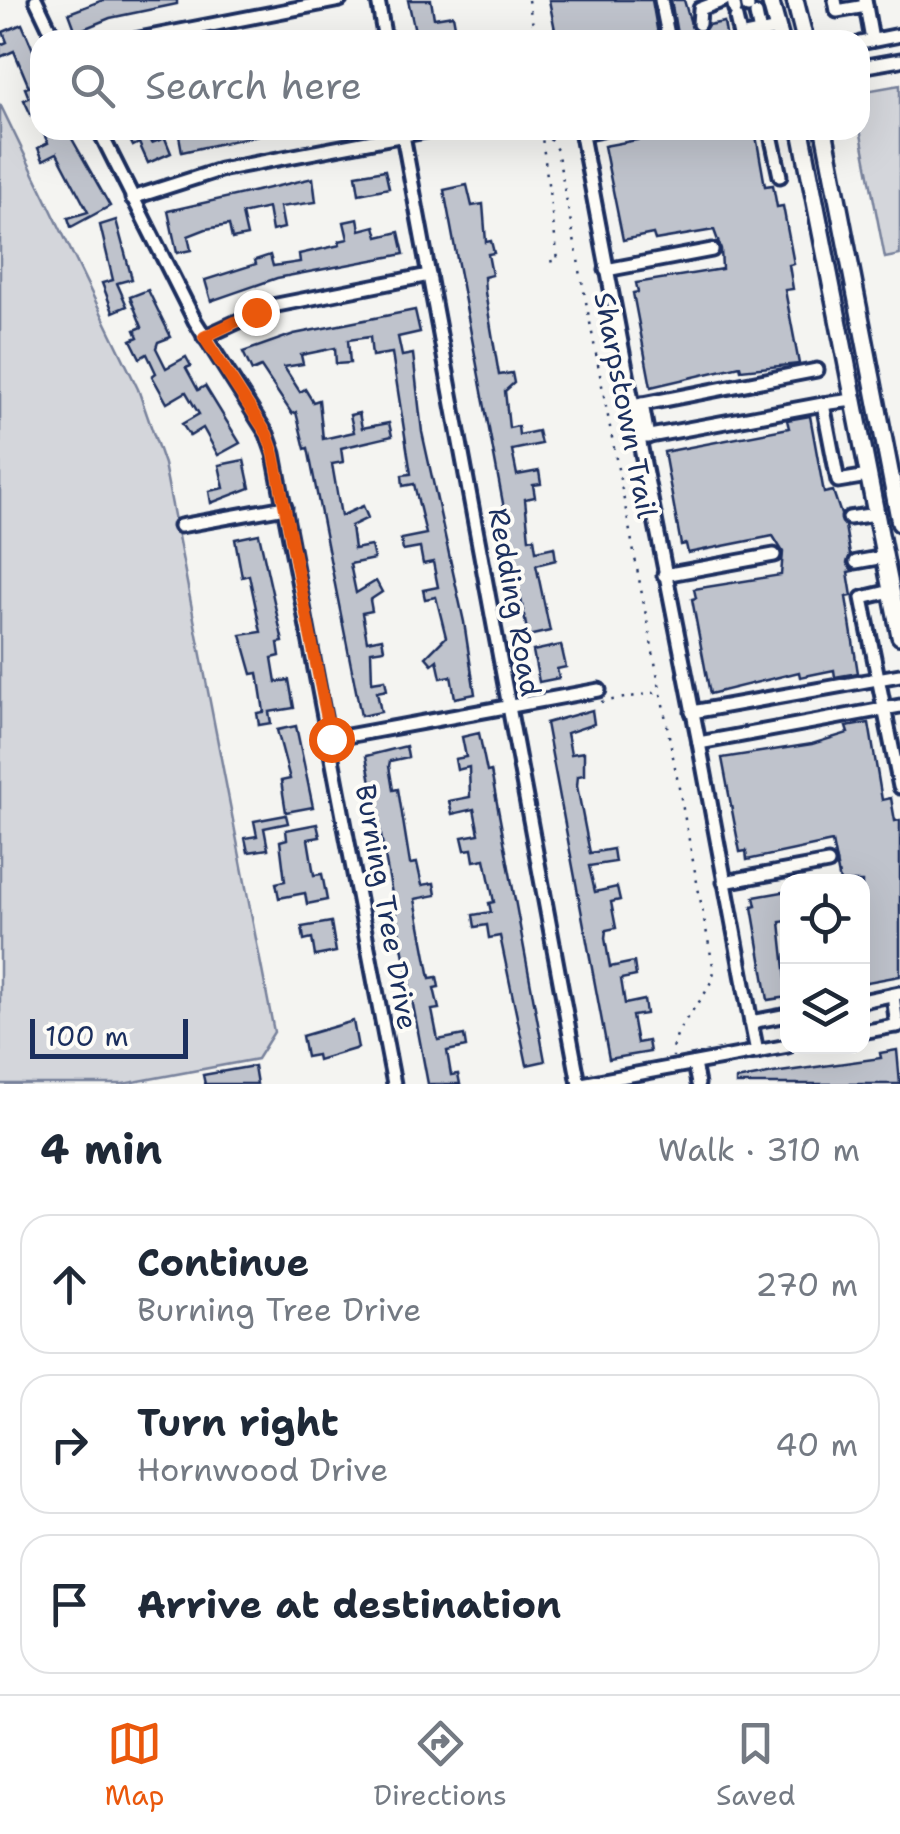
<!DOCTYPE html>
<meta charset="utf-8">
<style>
:root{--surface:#fff;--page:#f2f2f3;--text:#1f2937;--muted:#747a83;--line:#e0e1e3;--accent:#ea580c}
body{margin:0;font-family:"Shantell Sans",sans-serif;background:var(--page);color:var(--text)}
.controls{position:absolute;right:30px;bottom:30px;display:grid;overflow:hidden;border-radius:20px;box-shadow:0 10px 40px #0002}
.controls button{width:90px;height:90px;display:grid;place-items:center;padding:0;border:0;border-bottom:2px solid var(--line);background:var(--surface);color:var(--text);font:50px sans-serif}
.scale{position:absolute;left:30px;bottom:25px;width:158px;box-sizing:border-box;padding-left:10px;border:5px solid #1b2f5e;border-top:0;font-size:28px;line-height:35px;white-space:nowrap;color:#1b2f5e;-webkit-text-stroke:8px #fdfcf7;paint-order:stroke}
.stop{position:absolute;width:30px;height:30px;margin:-22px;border:8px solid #ea580c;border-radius:50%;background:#fff}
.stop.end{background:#ea580c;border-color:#fff;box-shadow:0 2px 10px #0008}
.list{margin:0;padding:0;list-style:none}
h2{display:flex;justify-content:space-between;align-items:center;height:130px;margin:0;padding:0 40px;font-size:42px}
h2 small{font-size:32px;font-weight:400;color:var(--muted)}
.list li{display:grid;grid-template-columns:65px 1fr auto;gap:30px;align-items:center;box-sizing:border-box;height:140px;margin:0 20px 20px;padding:0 20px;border:2px solid var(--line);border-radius:30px}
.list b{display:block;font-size:38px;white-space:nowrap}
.list p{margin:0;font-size:32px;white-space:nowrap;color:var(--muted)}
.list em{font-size:32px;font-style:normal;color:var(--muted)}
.icon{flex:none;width:55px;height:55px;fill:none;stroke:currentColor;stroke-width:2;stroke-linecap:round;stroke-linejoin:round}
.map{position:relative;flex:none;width:900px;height:1084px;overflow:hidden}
.search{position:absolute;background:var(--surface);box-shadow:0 10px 40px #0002;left:30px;right:30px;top:30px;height:110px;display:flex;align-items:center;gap:25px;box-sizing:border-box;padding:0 35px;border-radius:30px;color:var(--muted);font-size:38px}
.sheet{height:610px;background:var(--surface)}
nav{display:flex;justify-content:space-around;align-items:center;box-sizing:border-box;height:140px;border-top:2px solid var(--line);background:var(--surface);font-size:28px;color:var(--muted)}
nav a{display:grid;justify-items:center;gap:5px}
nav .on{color:var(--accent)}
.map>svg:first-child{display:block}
</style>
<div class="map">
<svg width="900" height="1084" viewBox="0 0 900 1084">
<rect width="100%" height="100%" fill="#f4f4f1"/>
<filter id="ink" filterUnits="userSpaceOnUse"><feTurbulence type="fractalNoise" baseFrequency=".01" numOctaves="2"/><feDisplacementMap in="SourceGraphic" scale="20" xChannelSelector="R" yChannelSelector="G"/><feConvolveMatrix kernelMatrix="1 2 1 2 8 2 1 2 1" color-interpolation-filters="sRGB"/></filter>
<g filter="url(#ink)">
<g fill="#d4d6db" stroke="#78829c" stroke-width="2.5">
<path d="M900,85V255L885,258L860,129V92Z"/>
<path d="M0,104L138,389L164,464L274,1032L257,1059L123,1084H0Z"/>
</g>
<g fill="#bfc3cc" stroke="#1b2f5e" stroke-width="2.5">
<path d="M103,0H177V4L110,18L76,32L69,13Z"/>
<path d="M408,0H431L434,18L453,15L455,26L441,29L443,40H417Z"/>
<path d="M549,0H652L659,40H557Z"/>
<path d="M671,0H684L693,31L702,33L708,25L724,22L727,40H678Z"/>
<path d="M22,24L40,66V112L31,115L24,100L29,98L25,88L29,87L14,51L0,57V45L7,42L3,32Z"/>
<path d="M42,130H67L110,206L71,227L68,218L88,212L57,153L43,160L38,148L48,143Z"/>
<path d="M142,130H147L152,143L165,138L171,153L148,163L139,143L133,146L128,136Z"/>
<path d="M178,130H262L263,134L182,152Z"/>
<path d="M691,130H755L765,186L773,185L777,207L783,206L794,264L789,265L793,289L785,290L799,364L741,370L740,366L651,387L633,293L638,292L636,283L722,269L721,249L714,230L655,240L653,234L623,240L604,146Z"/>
<path d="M385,170L389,188L359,194L356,175Z"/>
<path d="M313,178L316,202L280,207L284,228L272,231L268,208L242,214L247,236L232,239L229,225L206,229L188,236L191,250L177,253L168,211Z"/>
<path d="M467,185L472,206L483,204L486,242L491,241L494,253L488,254L492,275L484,277L485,292L499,375L512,373L514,383L505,391L509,428L518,426L519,435L538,431L541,444L512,450L517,475L539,471L541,484L533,485L535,497L525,499L529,539L534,538L536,551L554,547L556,560L536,565L550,631L528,636L444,190Z"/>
<path d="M358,219L360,230L375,226L378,237L399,232L404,254L277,278L211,301L205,280L256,264L255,260L270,255L273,266L300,262L299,254L340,245L339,241L348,239L344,222Z"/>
<path d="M116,220L132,279L117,283L127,306L113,312L102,283L113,280L100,225Z"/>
<path d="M148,290L171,337L158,342L156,348L166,368L186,357L191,366L186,368L198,390L205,386L240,443L218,455L203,428L190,436L182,424L199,414L186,392L167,403L152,376L156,373L147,354L140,358L131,340L138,337L135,330L142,327L130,297Z"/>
<path d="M415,310L420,332L398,337L402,356L413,354L422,432L464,622L475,694L455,698L451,676L441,678L437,660L432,664L426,657L446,637L436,597L425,599L423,590L438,587L433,562L423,564L420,548L403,551L401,539L426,534L414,484L403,486L402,475L411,474L392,353L372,356L370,337L348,340L350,363L336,364L335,348L301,355L303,364L284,367L300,392L305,389L313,402L319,400L323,439L354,432L350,415L359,413L362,428L389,423L392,436L341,448L343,462L332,464L341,516L363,506L368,518L351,526L354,549L371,546L374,559L350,564L356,593L376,581L382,592L370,600L372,611L362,613L367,641L382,638L384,649L371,651L372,682L385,680L387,690L377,692L381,712L361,716L308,448L305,449L296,412L292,414L261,367L252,371L243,352L294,334Z"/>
<path d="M810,416L824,493L833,491L845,526L850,555L847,563L853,571L848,572L852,596L846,597L858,673L835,677L834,670L800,677L799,672L710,694L692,599L696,598L694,589L781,575L783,552L773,536L688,553L686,544L681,545L664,452L789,428L787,420Z"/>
<path d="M244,460L250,488L211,503L209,491L224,488L219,465Z"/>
<path d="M259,534L283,642L278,643L280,656L272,658L276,682L289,680L294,708L269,712L271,723L259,725L257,713L264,712L258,673L252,674L241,635L261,632L249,575L242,577L235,539Z"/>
<path d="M561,645L566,667L557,669L559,678L539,682L533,651Z"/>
<path d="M592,710L594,724L567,733L571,754L584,752V775L578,776L577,786L590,853L613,849L615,862L589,866L595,892L617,887L620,900L611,902L616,928L606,930L605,938L610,967L634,962L636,976L621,979L625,1004L644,1000L646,1014L632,1016L637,1043L648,1041L650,1052L609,1059L546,723Z"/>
<path d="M869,723L882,800L891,798L895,821L900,820V976L862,983V882H840L832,842L747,860L746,851L740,852L722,758L812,744L848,733L846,727Z"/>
<path d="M296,726L313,807L286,812L281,781L290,779L277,730Z"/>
<path d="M479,733L487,772L491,771L545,1061L527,1065L500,936L489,938L487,925L475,927L473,915L491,912L489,903L494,902L485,859L474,861L472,849L465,850L462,837L479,834L474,809L452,814L449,801L470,797L469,767L457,770L455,759L466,757L462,737Z"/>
<path d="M406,746L408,757L390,761L389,766L393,790L398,789L410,864L417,863L422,885L434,883L436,895L415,899L430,978L437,977L439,987L434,988L439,1009L432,1010L438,1040L464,1035L466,1047L447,1051L451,1075L458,1074L460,1084H428L366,756Z"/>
<path d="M286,815L288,823L264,828L268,849L248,852L245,838L257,836L254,821Z"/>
<path d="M317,824L320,837L308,839L314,875L322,874L327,900L307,904L305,893L279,898L276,883L285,881L280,841L287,839L286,830Z"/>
<path d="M788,891V921L780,922L788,997L768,1000L752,907L756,906L754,897Z"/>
<path d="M331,922L336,952L315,956L312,938L304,940L302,927Z"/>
<path d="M353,1021L358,1048L318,1060L317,1055L306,1057L302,1036Z"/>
<path d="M897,1050L900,1084H736V1080L773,1073L881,1058L880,1053Z"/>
<path d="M254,1066L257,1084H205L203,1075Z"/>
</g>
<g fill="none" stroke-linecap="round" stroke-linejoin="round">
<path stroke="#c9cdd4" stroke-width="11" stroke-dasharray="11 5.5" stroke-linecap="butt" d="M741,8L743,17"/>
<defs>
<g id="minor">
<path d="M36,0L55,40"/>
<path d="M378,0L385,40"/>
<path d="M661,0L669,40"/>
<path d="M733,0L735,10"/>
<path d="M747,0L748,7"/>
<path d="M835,0L837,11L866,6"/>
<path d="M865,0L872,40"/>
<path d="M756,14L760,33"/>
<path d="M736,18L741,40"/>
<path d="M699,24L700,9L724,0"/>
<path d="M740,37L778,29"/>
<path d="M134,40L340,0"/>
<path d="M860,43L900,35"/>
<path d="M860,67L900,60"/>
<path d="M99,130L195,321L267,434L274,454L394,1084"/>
<path d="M402,130L579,1084"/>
<path d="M581,130L633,406L817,370"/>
<path d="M770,130L780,176"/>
<path d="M582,134L602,130"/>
<path d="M132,198L220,170L431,130"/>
<path d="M606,270L712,250"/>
<path d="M204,337L272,306L429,275"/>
<path d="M853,400L823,404L838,481L868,476"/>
<path d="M642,404L648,437"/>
<path d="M633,406L639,438"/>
<path d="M849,518L876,514"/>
<path d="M180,526L285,507"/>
<path d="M856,562L884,557"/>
<path d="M664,575L774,555"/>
<path d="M891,591L862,598L900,787"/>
<path d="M692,712L900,675"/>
<path d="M331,739L599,690"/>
<path d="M699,743L639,438L823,404"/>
<path d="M724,882L828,863"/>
<path d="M893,995L897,1026"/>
<path d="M862,1001L900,993"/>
<path d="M788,1015L751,1022L699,743L900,706"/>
<path d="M751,1022L757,1052"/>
<path d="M862,1032L900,1025"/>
<path d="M694,1064L698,1084"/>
<path d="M582,1084L788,1046"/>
</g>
<g id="major">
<path d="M770,0L781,40"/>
<path d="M795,0L805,40"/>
<path d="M801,130L900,636"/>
<path d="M824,130L900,523"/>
</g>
</defs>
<use href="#minor" stroke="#1b2f5e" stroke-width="19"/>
<use href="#major" stroke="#1b2f5e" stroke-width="22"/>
<g stroke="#1b2f5e" stroke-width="2.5" stroke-dasharray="2.5 8" stroke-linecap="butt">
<path d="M528,0L536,40"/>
<path d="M541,130L558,260L547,262"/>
<path d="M544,130L557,150L714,971C708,1004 671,1022 673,1057"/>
<path d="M601,702L659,692"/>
</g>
<use href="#minor" stroke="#fdfcf7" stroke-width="11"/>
<use href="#major" stroke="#fdfcf7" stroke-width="15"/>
</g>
</g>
<g fill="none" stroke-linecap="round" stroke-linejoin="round" filter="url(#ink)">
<path stroke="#ea580c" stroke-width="12" d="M256,312L204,337L267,434L274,454L331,739"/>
</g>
<g text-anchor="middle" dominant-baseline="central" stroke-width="8" stroke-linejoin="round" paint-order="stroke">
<g font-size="28" fill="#1b2f5e" stroke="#fdfcf7">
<text transform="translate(626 405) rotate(79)">Sharpstown Trail</text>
<text transform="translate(515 602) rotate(80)">Redding Road</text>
<text transform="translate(387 907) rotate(80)">Burning Tree Drive</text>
</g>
</g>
</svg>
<div class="controls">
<button><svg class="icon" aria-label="locate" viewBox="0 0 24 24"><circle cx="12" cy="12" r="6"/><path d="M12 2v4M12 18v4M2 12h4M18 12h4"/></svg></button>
<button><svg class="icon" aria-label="layers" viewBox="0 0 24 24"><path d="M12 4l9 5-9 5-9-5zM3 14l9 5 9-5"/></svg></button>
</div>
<div class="scale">100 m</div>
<div class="stop" style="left:331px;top:739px"></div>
<div class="stop end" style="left:256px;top:312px"></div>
<div class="search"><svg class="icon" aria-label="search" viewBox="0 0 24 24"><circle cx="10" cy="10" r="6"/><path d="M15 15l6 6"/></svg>Search here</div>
</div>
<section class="sheet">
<h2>4 min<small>Walk · 310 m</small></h2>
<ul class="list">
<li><svg class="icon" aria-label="ahead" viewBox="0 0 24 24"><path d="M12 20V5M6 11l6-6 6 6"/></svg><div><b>Continue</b><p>Burning Tree Drive</p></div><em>270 m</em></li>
<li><svg class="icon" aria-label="right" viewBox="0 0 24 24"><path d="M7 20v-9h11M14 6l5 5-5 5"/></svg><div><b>Turn right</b><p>Hornwood Drive</p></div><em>40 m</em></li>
<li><svg class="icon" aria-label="arrive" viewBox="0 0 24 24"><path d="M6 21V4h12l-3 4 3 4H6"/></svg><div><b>Arrive at destination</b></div></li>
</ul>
</section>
<nav>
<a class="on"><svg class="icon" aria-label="map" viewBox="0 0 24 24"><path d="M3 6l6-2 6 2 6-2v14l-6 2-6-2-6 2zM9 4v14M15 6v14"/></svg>Map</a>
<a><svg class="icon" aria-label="directions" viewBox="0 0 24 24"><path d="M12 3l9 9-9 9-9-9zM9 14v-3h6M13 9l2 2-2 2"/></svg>Directions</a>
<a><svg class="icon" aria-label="saved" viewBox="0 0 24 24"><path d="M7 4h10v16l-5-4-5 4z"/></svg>Saved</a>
</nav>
